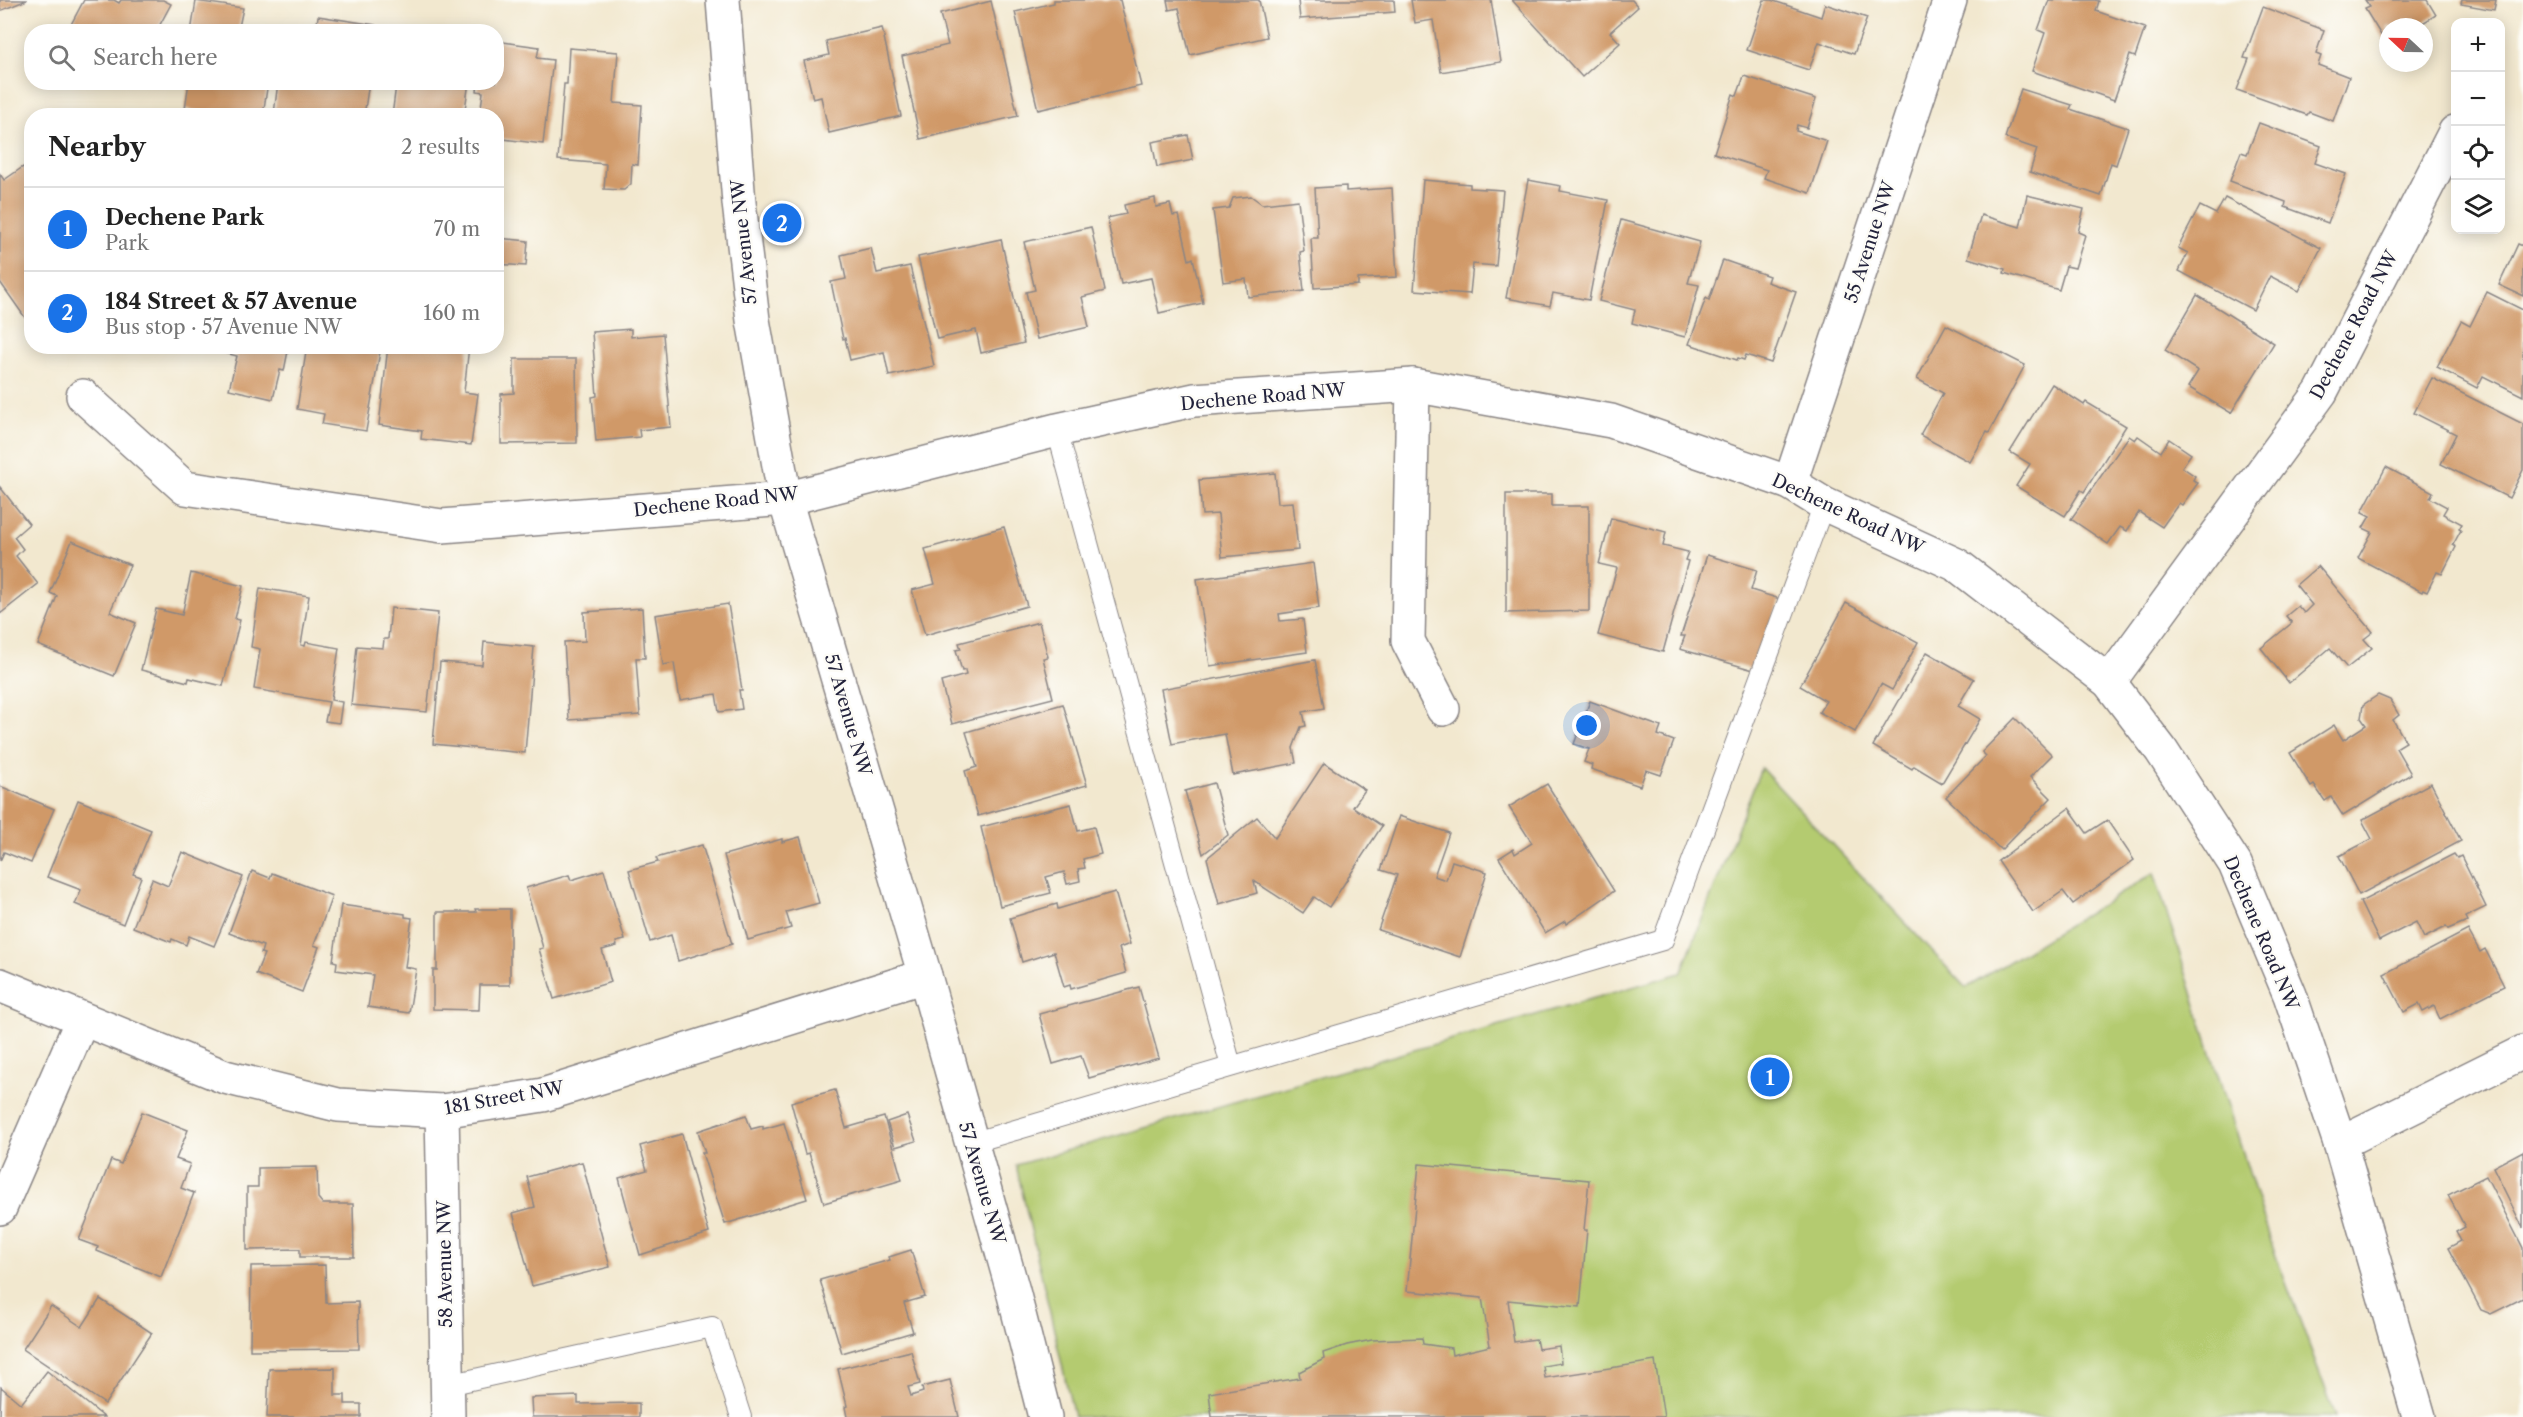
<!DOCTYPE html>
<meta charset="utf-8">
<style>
:root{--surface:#fff;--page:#f6f6f6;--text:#222;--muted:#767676;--line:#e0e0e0;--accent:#1a73e8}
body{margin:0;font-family:"Libre Caslon Text",serif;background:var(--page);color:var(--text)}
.controls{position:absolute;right:18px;top:18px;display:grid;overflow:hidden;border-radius:12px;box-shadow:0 3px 15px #0003}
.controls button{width:54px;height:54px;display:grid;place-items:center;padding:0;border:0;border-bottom:2px solid var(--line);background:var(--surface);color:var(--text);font:30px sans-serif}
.compass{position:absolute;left:2379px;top:18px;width:54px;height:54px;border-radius:50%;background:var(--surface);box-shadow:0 3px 15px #0003;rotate:292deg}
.you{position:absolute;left:1587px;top:726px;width:21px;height:21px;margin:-15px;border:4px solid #fff;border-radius:50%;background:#1a73e8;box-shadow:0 0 0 9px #1a73e833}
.badge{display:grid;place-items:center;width:39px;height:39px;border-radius:50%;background:var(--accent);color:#fff;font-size:20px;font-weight:700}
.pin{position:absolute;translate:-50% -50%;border:3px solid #fff;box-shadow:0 2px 6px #0006}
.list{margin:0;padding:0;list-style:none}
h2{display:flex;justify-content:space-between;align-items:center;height:78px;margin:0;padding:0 24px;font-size:26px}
h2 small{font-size:20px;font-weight:400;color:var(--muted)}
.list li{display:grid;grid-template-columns:39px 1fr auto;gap:18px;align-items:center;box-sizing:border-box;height:84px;padding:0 24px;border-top:2px solid var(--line)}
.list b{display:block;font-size:22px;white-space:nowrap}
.list p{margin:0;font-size:20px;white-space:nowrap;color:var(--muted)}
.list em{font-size:20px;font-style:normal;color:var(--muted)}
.icon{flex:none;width:33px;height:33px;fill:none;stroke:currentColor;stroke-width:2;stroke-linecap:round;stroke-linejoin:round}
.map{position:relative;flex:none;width:2523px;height:1417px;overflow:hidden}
.search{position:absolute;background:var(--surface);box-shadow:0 3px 15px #0003;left:24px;top:24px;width:480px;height:66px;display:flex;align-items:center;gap:15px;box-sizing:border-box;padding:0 21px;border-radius:24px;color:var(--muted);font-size:22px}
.panel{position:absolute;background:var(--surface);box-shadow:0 3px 15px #0003;left:24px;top:108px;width:480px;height:246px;border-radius:24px}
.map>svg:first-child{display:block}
</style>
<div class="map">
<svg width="2523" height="1417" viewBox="0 0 2523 1417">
<rect width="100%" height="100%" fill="#fdfcf7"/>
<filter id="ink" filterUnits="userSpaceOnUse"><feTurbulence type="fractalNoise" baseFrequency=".0167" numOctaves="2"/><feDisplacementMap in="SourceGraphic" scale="12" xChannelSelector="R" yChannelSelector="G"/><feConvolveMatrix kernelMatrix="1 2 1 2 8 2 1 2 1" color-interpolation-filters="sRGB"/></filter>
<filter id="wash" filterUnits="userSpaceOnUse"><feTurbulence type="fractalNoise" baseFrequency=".008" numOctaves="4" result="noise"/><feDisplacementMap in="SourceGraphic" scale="24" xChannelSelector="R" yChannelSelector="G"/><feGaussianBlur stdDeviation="1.35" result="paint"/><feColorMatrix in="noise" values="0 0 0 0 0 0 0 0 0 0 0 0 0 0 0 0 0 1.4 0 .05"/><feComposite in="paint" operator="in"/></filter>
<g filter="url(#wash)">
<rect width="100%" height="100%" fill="#f2e8cf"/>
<path fill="#b4cb70" stroke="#6b7656" stroke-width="1.5" d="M1761,768L1966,988L2154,873L2273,1248L2336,1417H1074L1016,1165L1681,973Z"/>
<g id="blocks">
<g fill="#d09967">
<path d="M0,0H27L0,11Z"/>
<path d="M84,0H114L119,3L121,0H163L171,4L156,32H67Z"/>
<path d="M1054,0H1120L1141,86L1038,110L1015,12L1054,3Z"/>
<path d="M1167,0H1259L1267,37L1190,55L1179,8L1169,10Z"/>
<path d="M1298,0H1394L1395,12L1300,19Z"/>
<path d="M1411,0H1491L1501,62L1441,72L1433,20L1415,23Z"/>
<path d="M1512,0H1632L1638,7L1610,32L1620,43L1582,77Z"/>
<path d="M1764,0H1771L1821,17L1825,4L1867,18L1854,54L1819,42L1809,70L1747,50Z"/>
<path d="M2049,0H2095L2099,1L2096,11L2145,28L2135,57L2130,55L2114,100L2032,71L2045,33L2038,30Z"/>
<path d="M2365,0H2427L2436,15L2416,27H2388L2387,45L2365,9L2370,7Z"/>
<path d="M2462,0H2496L2494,10L2461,4Z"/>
<path d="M196,1L243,8L238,32H191Z"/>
<path d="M991,1L1018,116L920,139L902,56L948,45L940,14Z"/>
<path d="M2263,7L2324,30L2316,54L2321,56L2318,65L2349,77L2333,121L2309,112L2307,115L2237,90L2249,59L2244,58Z"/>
<path d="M318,16L375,25L374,32H316Z"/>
<path d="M882,28L901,116L829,133L821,97L813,99L804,61L829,55L826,41Z"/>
<path d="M496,41L539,47L537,58L553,60L543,144L496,138V116H480L483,92L477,91L478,82H496Z"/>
<path d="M569,48L618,52L614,103L642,105L638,165L632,164L631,184L624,190L604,189L606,164L558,160L564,84H567Z"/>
<path d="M1744,76L1816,99L1807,128L1797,125L1796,131L1827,141L1810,193L1764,178L1767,170L1714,153L1733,94L1737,96Z"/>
<path d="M189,82H268L263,115L234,111L233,116H228L185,109Z"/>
<path d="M278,82H369L364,116L274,114Z"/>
<path d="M386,82H469L464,116H392L396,85Z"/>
<path d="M2021,89L2072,105L2070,109L2128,128L2116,165L2111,163L2101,196L2030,172L2037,149L2005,138Z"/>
<path d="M2259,123L2321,146L2315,163L2346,174L2328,223L2285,207L2286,202L2230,181L2241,152L2247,154Z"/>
<path d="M1188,135L1193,160L1157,167L1152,142Z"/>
<path d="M23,167L27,173L32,169V315L26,319L0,282V174L4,180Z"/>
<path d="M1423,180L1470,184V188L1503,190L1496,266L1473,264L1470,294L1414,290Z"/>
<path d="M1528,180L1561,186L1560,191L1608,200L1589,300L1553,293L1550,306L1506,298Z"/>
<path d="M1346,186V191L1392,188L1397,277L1358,279V285L1314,288L1311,238H1318L1315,188Z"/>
<path d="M2027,195L2084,209L2078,232L2085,235L2075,268L2066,266L2059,290L2004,273L2005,269L1968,258L1981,215L2020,227Z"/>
<path d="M1251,196L1262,204L1298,200L1304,251L1300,252L1304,291L1248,297L1246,279L1223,282L1213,210L1229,208L1233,198Z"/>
<path d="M1155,198L1156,207L1170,204L1173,216L1179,215L1189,260L1193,258L1203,303L1159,313L1151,278L1121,284L1107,218L1126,214L1124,205Z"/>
<path d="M2225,198L2321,248L2299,291L2270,276L2253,310L2179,271L2188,253L2178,248L2200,206L2216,214Z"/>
<path d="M1621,220L1700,242L1688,283L1699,285L1685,337L1632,323L1635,310L1599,301Z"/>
<path d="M1091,227L1105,291L1082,297L1089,327L1037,339L1026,292L1035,290L1024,242Z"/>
<path d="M498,238L528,241L526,266L496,264Z"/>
<path d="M1001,239L1024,343L981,353L976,330L937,339L918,257Z"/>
<path d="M2518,244L2523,246V296L2499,285Z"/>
<path d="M871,248L877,273L910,266L934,366L889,376L884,352L850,360L845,338L843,339L831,282L846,279L841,255Z"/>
<path d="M1723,260L1769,276L1767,282L1796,292L1771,363L1746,355L1744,360L1738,358L1737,360L1689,344L1706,298L1709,300Z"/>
<path d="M2487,292L2523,310V396L2483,376L2477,388L2437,367L2461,321L2470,326Z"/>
<path d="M2197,295L2274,343L2231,413L2188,387L2198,371L2165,350Z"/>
<path d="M1946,325L2025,365L1989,433L1987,432L1970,462L1920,435L1943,393L1917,379Z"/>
<path d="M631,329V337L663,334L671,427L639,430L640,437L596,441L592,397L597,396L592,332Z"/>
<path d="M198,346H289L284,371L280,370L273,399L229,389L237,356Z"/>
<path d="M307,346H381L366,431L322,424L324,414L297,409Z"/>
<path d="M388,346H469L464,392L478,394L471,445L421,439L422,431L379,425Z"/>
<path d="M514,359H576L577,443L501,444V394L514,393Z"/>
<path d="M2432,378L2523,424V470L2509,498L2441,464L2456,434L2414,413Z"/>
<path d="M2052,384L2084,405L2086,402L2126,426L2084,492L2081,490L2065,516L2016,486L2030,464L2010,452Z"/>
<path d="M2129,436L2135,440L2138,436L2161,452L2169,439L2191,454L2182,467L2195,476L2193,480L2198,483L2182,505L2179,503L2162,527L2139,512L2127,531L2120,527L2108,544L2071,519Z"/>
<path d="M2386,467L2433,492L2430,498L2447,507L2443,514L2462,524L2459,529L2461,530L2453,545L2456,547L2442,574L2437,572L2427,592L2423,590L2422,592L2358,558L2372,532L2363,528L2370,516L2362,512Z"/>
<path d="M1275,473L1278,503L1293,502L1298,550L1222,557L1218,514L1202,515L1199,480Z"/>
<path d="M0,487L29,524L14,537L23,549L16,556L38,584L0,614Z"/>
<path d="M1506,494H1552V506H1589V611L1506,613Z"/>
<path d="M1611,518L1666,532L1663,546L1688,552L1685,560L1688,561L1663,652L1598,635L1617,568L1599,564Z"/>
<path d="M1004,527L1027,606L925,635L912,590L935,584L925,549Z"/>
<path d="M72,541L130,565L110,612L136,623L114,676L38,645L57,596L50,593Z"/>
<path d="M1707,555L1757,570L1751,590L1780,599L1757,671L1680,649L1685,636H1681Z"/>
<path d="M1313,563L1319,608L1279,614L1280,621L1303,619L1307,652L1210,666L1197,579Z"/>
<path d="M2318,566L2373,632L2364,639L2372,648L2347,668L2330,648L2289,683L2261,648L2292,623L2286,616L2298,606L2304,613L2312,605L2296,585Z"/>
<path d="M191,573L243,586L235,619L240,620L223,686L189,678L188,682L141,670L156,609L182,615Z"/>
<path d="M260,588L309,596L301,645L305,646L306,642L339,648L331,700L342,702L339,723L325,721L329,702L254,689L260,649L251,647Z"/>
<path d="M1846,603L1918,642L1892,690L1881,684L1855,732L1819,712L1826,701L1800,686Z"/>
<path d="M728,604L742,690H739L742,709L719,712L716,694L680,700L674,663L663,665L655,615Z"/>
<path d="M391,608L438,613L427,712L351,705L357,646L383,648L384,639H388Z"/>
<path d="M642,608L645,658H636L640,715L569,720L564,642L585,641L584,612Z"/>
<path d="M1039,622L1048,657L1043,658L1053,698L952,724L941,682L966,675L965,670L962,671L956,650L961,649L959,643Z"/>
<path d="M484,642L534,647L525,753L433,744L440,662L482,665Z"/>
<path d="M1927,652L1974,679L1958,706L1980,719L1942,783L1914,766L1912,769L1873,746Z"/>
<path d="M1315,660L1324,708L1303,712L1306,726L1301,727L1293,748L1296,763L1233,775L1225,734L1172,744L1161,689Z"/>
<path d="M2378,695L2390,700L2399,715L2393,720L2406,742L2396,748L2411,774L2343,816L2331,797L2325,801L2314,785L2311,787L2290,753L2334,725L2343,740L2366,725L2361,718L2363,705Z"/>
<path d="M1590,701L1661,727L1658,735L1674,741L1661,775L1646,770L1640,786L1591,769L1592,765L1584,762L1589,749L1574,744Z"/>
<path d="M1063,704L1087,785L978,816L965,771L977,767L966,732Z"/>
<path d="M2015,718L2052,755L2030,777L2051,798L2001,850L1946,797L1986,756L1982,752Z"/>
<path d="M1324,763L1365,790L1353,807L1382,826L1329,907L1314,897L1303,913L1254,881L1257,893L1219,904L1207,858L1257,817L1275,838Z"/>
<path d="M1214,783L1228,835L1203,854L1185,791Z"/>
<path d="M2431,783L2461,841L2359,895L2339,856L2372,839L2362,820Z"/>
<path d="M1547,784L1614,891L1566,924L1565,921L1545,933L1499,858L1513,849L1515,854L1532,843L1509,807Z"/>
<path d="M0,786L54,809L31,863L4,852L0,861Z"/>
<path d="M78,800L151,830L133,874L141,877L123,924L75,904L81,890L47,877Z"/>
<path d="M1071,804L1078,831L1094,827L1101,854L1083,859L1085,868L1078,869L1080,881L1067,884L1064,872L1046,877L1051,893L1000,906L981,827Z"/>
<path d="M2069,808L2087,833L2107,820L2134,860L2073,904L2063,891L2033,912L1998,861Z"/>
<path d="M1399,816L1449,833L1434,876L1446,880L1452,861L1487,872L1460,957L1378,930L1397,875L1381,870Z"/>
<path d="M800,837L819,903L786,912L791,928L748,940L724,855L782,839V842Z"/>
<path d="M702,845L732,944L678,961L671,935L650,942L629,870L658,862L656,858Z"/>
<path d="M182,852L243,877L214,946L189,936L186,945L172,939L171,942L133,927L152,879L168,886Z"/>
<path d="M2454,854L2457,858L2461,856L2486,907L2465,917L2467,921L2448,929L2446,927L2424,938L2416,922L2379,941L2360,902Z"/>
<path d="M604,870L625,940L616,942L617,946L602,950L611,982L554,999L539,949L543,948L526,888L569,875L571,880Z"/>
<path d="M252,871L270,878L272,873L332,896L314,945L319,947L302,992L256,974L264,954L261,953L263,946L229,933Z"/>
<path d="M1115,892L1130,944L1119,948L1126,973L1071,989L1070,985L1064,987L1054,952L1022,962L1010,918L1057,904L1058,909Z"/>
<path d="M341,905L405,914V917L412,918L405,967L416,969L409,1013L368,1007L373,975L336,970L337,962L333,961Z"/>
<path d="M475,909H510V985H480L479,1010L433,1009V970H437V912H476Z"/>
<path d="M2468,930L2480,952L2485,949L2504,986L2440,1019L2434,1006L2423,1012L2419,1004L2404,1012L2384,974Z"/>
<path d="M1139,987L1159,1058L1089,1078L1081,1056L1053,1064L1039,1014Z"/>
<path d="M835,1090L846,1128L884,1117L902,1180L824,1203L809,1153L805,1154L791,1102Z"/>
<path d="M142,1112L188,1130L176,1159L190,1164L181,1188L194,1193L161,1277L97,1251L98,1247L79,1240L111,1160L121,1164Z"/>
<path d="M746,1115L751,1129L763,1126V1129L784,1123L807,1199L725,1224L702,1153H705L698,1131Z"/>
<path d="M907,1115L916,1141L895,1147L887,1122Z"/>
<path d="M682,1134L709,1233L640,1255L619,1178L647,1170L640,1146Z"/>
<path d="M2523,1151V1228L2493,1167Z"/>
<path d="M582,1162L610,1267L532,1286L513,1213L535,1207L527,1177Z"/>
<path d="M1419,1164L1589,1180L1584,1230H1587L1580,1307L1508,1300L1514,1342L1536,1339L1538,1349L1559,1346L1561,1363L1543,1366L1545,1378L1655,1361L1664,1417H1212L1209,1393L1300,1378L1299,1372L1324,1359L1323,1353L1347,1345L1372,1340L1422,1338L1423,1344L1451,1348L1452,1355L1490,1346L1482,1298L1407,1291Z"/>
<path d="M317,1167L318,1198L323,1204H353L354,1257H300V1249L247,1250V1187H258V1168Z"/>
<path d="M2486,1176L2523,1248V1298L2491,1314L2481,1310L2448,1248L2461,1241L2456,1232L2465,1227L2448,1195Z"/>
<path d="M911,1250L925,1297L904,1303L913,1332L842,1353L820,1280L890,1260L889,1257Z"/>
<path d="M325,1265L326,1303L358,1302L359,1349L250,1350L251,1266Z"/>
<path d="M100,1299L152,1333L105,1404L23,1349L51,1306L82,1327Z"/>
<path d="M911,1351L920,1384L908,1387L911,1396L923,1392L922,1387L950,1380L959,1417H847L845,1407L847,1406L838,1369Z"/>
<path d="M335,1368V1395H345V1404H361V1417H267L269,1369Z"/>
<path d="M47,1371L104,1417H0L1,1387L21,1404Z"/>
<path d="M578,1396V1404L639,1403V1417H532L531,1398Z"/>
</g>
</g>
</g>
<g filter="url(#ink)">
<use href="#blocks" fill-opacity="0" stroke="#8a8585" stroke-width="1.5"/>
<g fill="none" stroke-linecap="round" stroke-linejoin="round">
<defs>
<g id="service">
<path d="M1057,430L1231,1066"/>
<path d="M971,1143L1663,940L1824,504"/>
<path d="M448,1385L712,1327L741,1417"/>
</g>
<g id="minor">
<path d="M1413,385L1408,641L1443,709"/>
<path d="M83,396L185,488L442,526L785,499"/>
<path d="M1790,483L1950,0"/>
<path d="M2109,682L2321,392L2455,132"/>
<path d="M0,985L225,1077L338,1105L442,1111L543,1095L925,976"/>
<path d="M442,1111L448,1417"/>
<path d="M2340,1143L2523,1052"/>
<path d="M0,1208L82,1020"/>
</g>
<g id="tertiary">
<path d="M723,0L739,203L753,320L785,499L925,976L1013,1291L1045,1417"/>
<path d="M785,499L1057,430L1194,400L1413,385L1611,421L1790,483L1824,504L1957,565L2109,682L2161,750L2235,864L2290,995L2340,1143L2419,1417"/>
</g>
</defs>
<use href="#service" stroke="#8a8585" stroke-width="22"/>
<use href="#minor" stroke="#8a8585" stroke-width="36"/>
<use href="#tertiary" stroke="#8a8585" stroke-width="36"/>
<use href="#service" stroke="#fff" stroke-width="20"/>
<use href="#minor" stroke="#fff" stroke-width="33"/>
<use href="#tertiary" stroke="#fff" stroke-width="33"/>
</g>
</g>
<g text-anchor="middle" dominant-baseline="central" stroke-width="5" stroke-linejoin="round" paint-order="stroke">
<g font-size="18" fill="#22223b" stroke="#fdfcf7">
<text transform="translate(744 242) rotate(-96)">57 Avenue NW</text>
<text transform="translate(1870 242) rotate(-72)">55 Avenue NW</text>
<text transform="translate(2354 325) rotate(-62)">Dechene Road NW</text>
<text transform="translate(1263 397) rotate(-5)">Dechene Road NW</text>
<text transform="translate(716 502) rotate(-6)">Dechene Road NW</text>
<text transform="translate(1848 514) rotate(25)">Dechene Road NW</text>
<text transform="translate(848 715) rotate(74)">57 Avenue NW</text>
<text transform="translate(2261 933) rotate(67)">Dechene Road NW</text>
<text transform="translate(504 1098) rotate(-10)">181 Street NW</text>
<text transform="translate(982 1183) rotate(74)">57 Avenue NW</text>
<text transform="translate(445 1264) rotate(-91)">58 Avenue NW</text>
</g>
</g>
</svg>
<div class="controls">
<button>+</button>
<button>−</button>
<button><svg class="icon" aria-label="locate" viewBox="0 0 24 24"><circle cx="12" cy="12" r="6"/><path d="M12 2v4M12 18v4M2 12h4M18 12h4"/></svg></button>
<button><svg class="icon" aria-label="layers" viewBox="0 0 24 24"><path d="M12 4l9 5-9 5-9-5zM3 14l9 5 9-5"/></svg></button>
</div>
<svg class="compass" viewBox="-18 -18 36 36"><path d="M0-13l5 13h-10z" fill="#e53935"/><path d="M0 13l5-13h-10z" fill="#767676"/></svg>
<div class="you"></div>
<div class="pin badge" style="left:1770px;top:1077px">1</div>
<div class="pin badge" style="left:782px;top:223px">2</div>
<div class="search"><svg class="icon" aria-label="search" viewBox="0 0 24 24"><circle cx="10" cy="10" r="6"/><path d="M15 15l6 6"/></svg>Search here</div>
<section class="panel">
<h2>Nearby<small>2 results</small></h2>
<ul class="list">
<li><span class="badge">1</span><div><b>Dechene Park</b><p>Park</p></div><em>70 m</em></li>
<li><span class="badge">2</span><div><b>184 Street &amp; 57 Avenue</b><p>Bus stop · 57 Avenue NW</p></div><em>160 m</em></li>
</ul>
</section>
</div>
